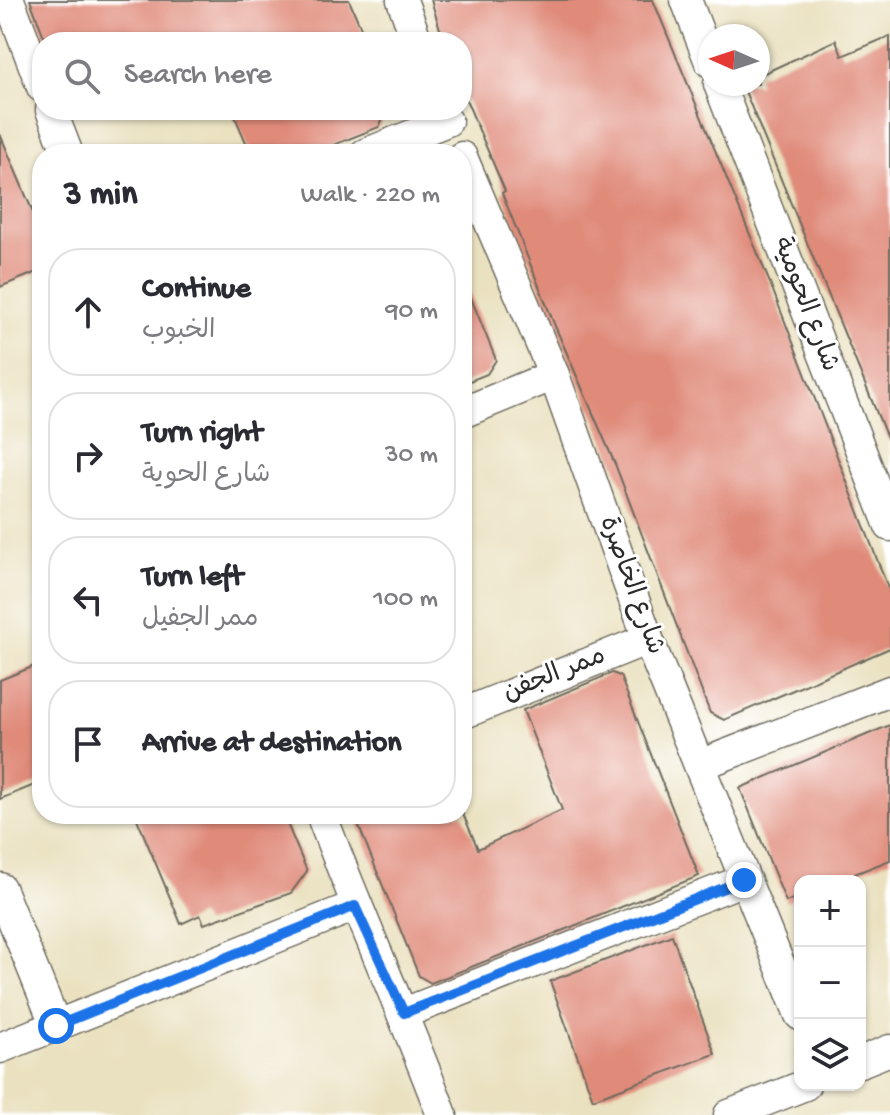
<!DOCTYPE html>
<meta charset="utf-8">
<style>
:root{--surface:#fff;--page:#f2f2f3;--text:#2b2b33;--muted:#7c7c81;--line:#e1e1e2}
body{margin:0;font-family:"Gochi Hand","Playpen Sans Arabic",sans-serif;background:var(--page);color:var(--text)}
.controls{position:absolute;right:24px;bottom:24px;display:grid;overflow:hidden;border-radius:16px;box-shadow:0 2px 6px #0004}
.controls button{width:72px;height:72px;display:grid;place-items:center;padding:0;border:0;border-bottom:2px solid var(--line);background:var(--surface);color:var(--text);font:40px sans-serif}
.compass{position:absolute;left:698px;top:24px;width:72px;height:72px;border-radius:50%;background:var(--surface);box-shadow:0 2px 6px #0004;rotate:273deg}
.stop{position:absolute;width:24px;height:24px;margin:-18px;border:6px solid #1a73e8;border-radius:50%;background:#fff}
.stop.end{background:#1a73e8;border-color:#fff;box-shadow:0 2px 8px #0008}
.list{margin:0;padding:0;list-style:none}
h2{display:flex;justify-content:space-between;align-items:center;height:104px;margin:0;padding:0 32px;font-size:34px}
h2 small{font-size:26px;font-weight:400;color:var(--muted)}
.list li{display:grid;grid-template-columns:52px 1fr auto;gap:24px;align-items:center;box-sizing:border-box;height:128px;margin:0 16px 16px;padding:0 16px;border:2px solid var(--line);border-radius:32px}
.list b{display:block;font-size:30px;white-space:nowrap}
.list p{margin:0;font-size:26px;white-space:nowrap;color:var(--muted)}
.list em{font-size:26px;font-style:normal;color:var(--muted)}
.icon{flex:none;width:44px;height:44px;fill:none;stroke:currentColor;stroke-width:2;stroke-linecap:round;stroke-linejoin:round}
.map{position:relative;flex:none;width:890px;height:1115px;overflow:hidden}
.search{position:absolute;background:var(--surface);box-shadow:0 2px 6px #0004;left:32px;top:32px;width:440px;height:88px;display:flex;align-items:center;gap:20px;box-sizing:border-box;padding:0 28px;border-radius:32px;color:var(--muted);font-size:30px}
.panel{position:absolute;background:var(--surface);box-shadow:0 2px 6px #0004;left:32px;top:144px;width:440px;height:680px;border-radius:32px}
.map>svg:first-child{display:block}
</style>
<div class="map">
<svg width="890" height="1115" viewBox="0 0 890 1115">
<rect width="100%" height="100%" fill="#fff"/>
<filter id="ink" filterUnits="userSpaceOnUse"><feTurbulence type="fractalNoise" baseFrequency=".0125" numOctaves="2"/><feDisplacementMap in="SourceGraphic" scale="16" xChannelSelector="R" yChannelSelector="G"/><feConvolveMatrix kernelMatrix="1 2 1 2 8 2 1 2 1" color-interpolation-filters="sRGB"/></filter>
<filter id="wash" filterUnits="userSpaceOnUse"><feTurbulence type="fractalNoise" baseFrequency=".006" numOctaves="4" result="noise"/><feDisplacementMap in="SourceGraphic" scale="32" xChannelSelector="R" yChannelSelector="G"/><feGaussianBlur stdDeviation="1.8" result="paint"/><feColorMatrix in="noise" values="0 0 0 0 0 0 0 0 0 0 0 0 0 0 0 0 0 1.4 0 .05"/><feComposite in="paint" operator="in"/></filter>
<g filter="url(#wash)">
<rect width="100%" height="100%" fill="#eae1c0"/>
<g id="blocks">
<g fill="#e08b7a">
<path d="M30,0H349L367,42H46Z"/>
<path d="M431,0H653L770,283L890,593V648L724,720L710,713L615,464L555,326L502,193L505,191L462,90V42H444Z"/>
<path d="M890,36V445L742,84H758V76L836,40L842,56Z"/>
<path d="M232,110H387L379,127L311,154H251Z"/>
<path d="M0,134L42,234V270L0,287Z"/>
<path d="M463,278L496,360L487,374L462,384Z"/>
<path d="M42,663V782L0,799V680Z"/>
<path d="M612,673L620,676L699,876L431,983L419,976L354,814H463L478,849L562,810L523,710Z"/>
<path d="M890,725V860L837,881H800V896L786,902L740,788Z"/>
<path d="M135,814H283L307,871L291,893L204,924L200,915L181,924Z"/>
<path d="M672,935L715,1054L593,1099L550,981Z"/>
</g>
</g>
</g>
<g filter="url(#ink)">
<use href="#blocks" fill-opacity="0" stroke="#6e6b5f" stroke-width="2"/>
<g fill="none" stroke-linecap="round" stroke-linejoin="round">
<defs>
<g id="minor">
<path d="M9,0L42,87"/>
<path d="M402,0L417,42"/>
<path d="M686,0L710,62"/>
<path d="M719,84L890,526"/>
<path d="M51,110L68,154"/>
<path d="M365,154L447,121"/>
<path d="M462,157L554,375L648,639L800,1015"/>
<path d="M462,413L554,375"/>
<path d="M462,714L648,639"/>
<path d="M700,765L890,691"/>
<path d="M321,814C359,915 404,1013 442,1115"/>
<path d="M0,888L56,1026"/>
<path d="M404,1013L744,880"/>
<path d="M0,1048L355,906"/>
<path d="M860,1062L890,1050"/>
<path d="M729,1115L805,1085"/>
</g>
</defs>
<use href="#minor" stroke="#6e6b5f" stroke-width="33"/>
<use href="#minor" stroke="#fff" stroke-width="30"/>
</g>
</g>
<g fill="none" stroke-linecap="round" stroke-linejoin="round" filter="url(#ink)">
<path stroke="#1a73e8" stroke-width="10" d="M56,1026L355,906L404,1013L744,880"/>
</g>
<g text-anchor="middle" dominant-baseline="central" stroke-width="6" stroke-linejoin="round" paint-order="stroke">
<g font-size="26" fill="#2b2b2b" stroke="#fff">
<text transform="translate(804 305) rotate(69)">شارع الحومية</text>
<text transform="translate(630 586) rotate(70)">شارع الخاصرة</text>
<text transform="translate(555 676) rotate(-22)">ممر الجفن</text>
</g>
</g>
</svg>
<div class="controls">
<button>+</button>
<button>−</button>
<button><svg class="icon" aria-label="layers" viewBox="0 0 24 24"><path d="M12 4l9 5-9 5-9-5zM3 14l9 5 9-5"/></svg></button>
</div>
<svg class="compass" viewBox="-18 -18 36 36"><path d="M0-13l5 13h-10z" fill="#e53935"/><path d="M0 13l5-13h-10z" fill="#7c7c81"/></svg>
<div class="stop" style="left:56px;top:1026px"></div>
<div class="stop end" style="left:744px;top:880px"></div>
<div class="search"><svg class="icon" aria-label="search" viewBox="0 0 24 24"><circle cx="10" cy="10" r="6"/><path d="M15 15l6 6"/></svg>Search here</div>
<section class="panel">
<h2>3 min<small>Walk · 220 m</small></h2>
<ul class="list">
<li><svg class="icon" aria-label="ahead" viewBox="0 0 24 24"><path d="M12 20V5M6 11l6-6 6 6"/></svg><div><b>Continue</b><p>الخبوب</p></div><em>90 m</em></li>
<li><svg class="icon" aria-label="right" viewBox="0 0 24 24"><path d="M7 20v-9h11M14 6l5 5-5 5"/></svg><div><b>Turn right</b><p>شارع الحوية</p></div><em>30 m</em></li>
<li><svg class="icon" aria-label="left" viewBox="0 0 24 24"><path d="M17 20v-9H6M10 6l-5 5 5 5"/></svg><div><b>Turn left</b><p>ممر الجفيل</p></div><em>100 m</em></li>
<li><svg class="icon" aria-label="arrive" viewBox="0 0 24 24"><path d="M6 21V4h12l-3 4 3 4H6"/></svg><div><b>Arrive at destination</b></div></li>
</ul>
</section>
</div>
